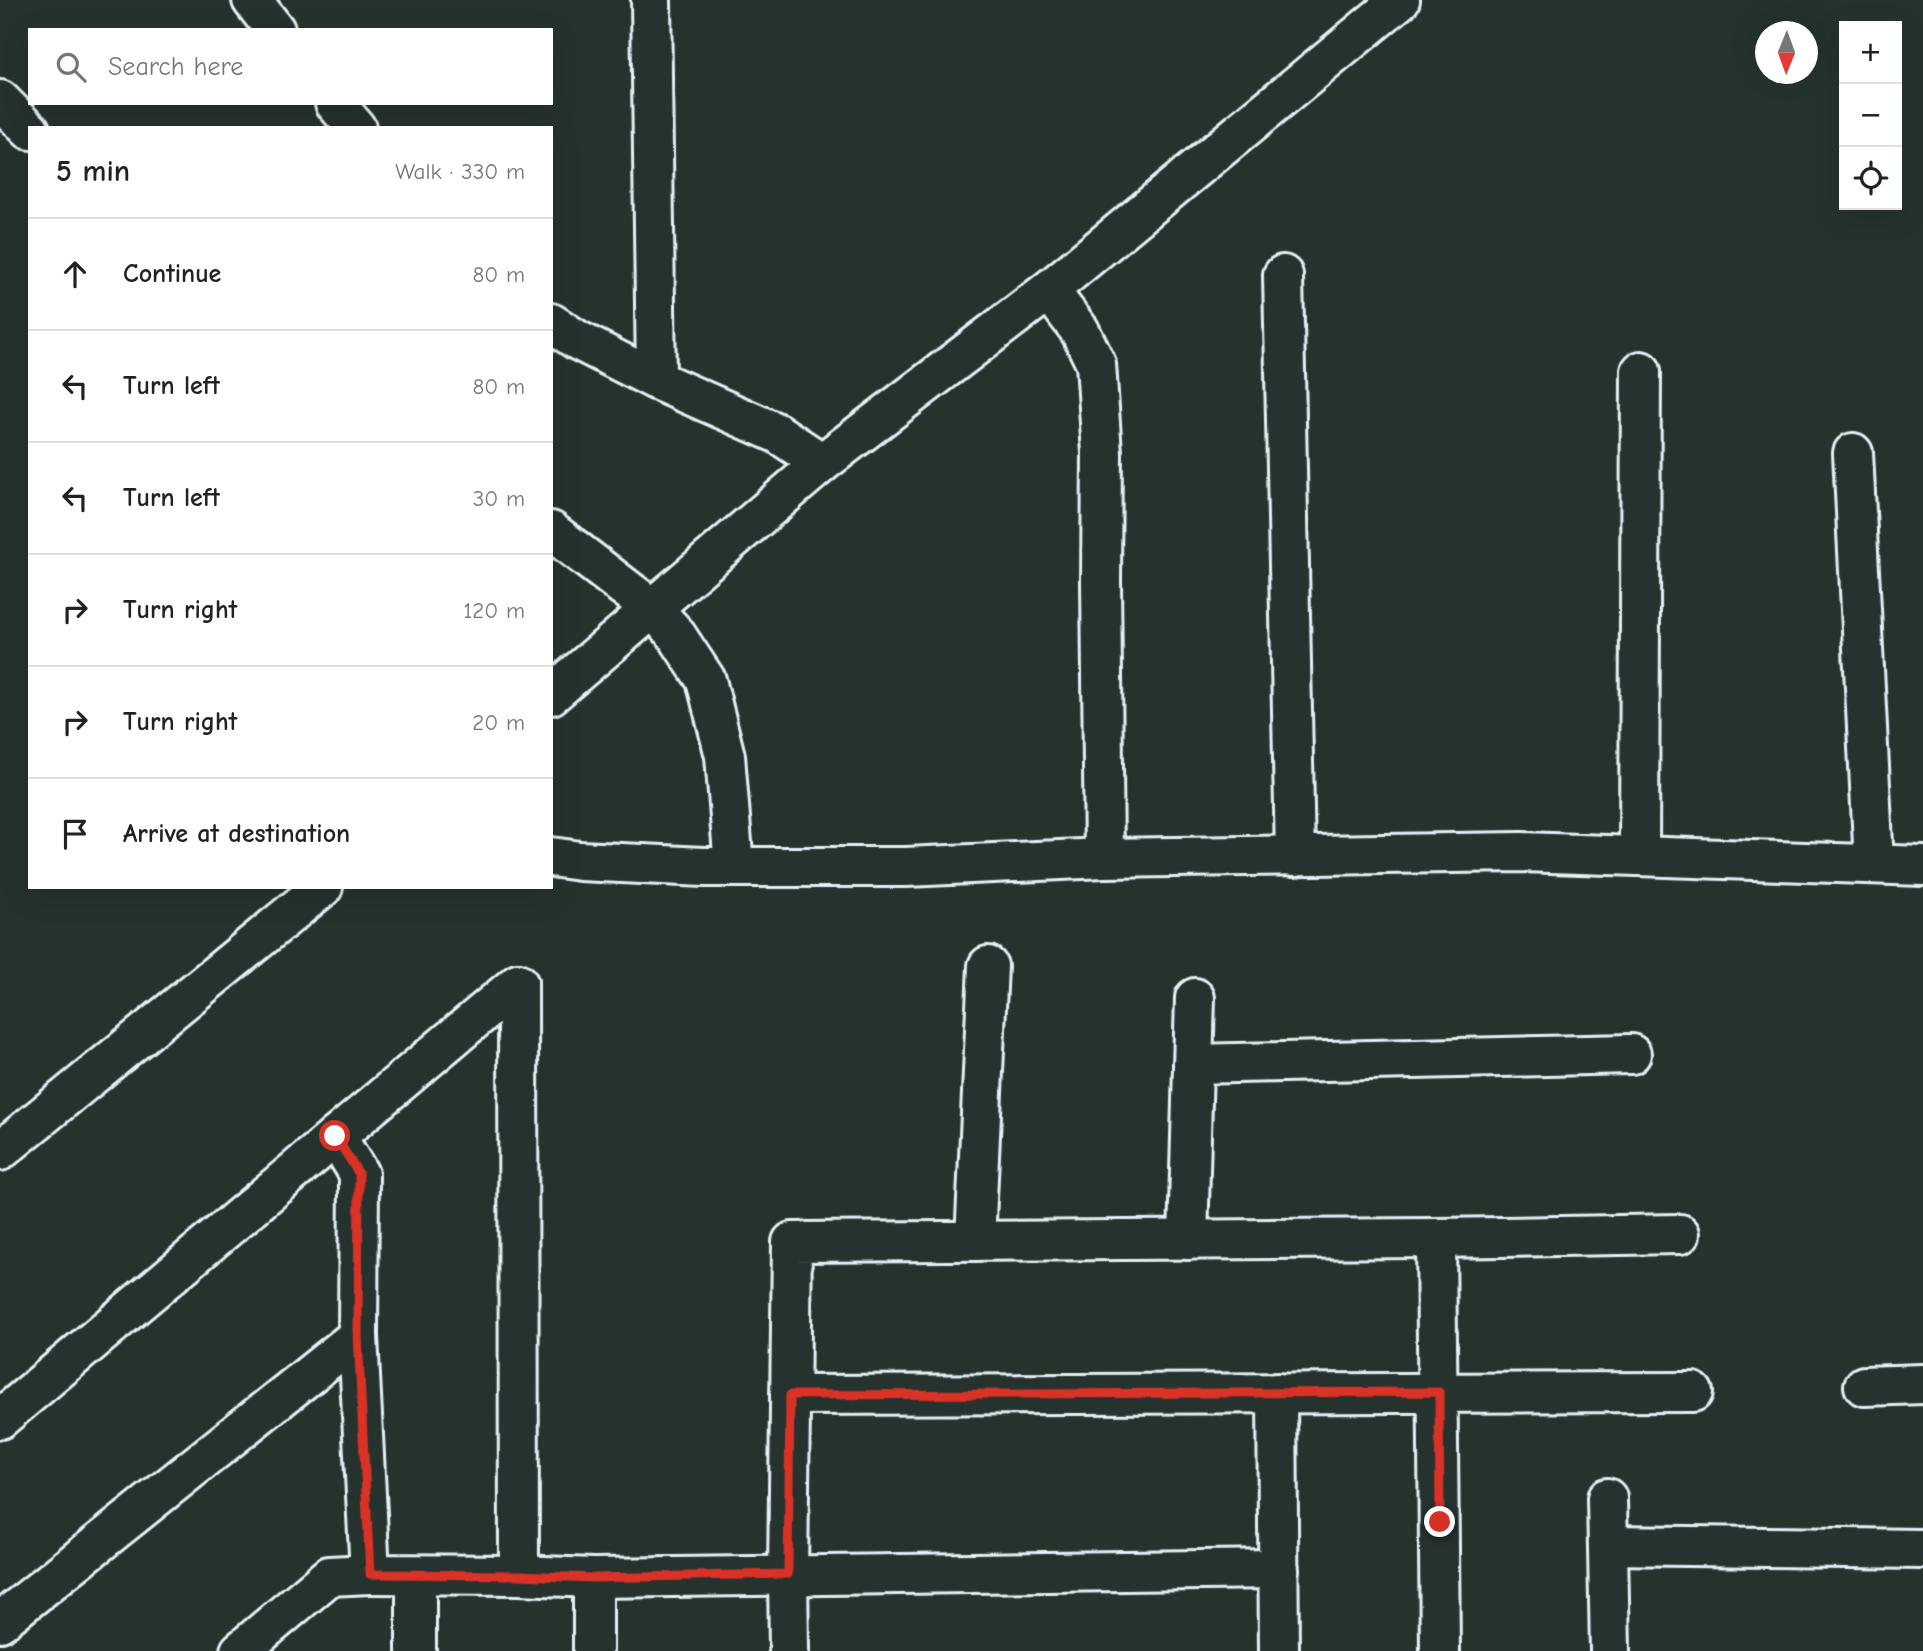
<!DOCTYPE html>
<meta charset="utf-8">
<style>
:root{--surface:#fff;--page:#f2f2f2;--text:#222;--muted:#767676;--line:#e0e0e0}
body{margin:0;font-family:"Comic Neue",sans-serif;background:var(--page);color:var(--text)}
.controls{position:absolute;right:21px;top:21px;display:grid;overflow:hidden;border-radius:0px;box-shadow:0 7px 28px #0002}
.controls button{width:63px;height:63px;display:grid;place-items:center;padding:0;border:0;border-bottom:2px solid var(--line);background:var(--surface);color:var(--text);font:35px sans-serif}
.compass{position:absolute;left:1755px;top:21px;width:63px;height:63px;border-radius:50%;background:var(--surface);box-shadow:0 7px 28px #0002;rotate:181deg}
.stop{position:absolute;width:21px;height:21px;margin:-16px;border:5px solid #d93025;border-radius:50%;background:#fff}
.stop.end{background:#d93025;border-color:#fff;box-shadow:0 2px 7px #0008}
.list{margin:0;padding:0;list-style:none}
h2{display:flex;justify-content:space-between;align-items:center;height:91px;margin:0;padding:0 28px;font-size:30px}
h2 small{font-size:23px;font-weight:400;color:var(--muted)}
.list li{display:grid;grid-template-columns:46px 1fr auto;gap:21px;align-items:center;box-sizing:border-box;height:112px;padding:0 28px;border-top:2px solid var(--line)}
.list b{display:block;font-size:26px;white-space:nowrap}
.list em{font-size:23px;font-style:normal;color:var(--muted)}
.icon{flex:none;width:38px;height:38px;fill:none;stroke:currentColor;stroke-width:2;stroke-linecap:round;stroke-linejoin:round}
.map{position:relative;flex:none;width:1923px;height:1651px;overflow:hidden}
.search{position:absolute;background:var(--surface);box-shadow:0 7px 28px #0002;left:28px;top:28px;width:525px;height:77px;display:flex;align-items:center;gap:18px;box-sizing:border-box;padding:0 24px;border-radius:0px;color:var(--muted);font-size:26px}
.panel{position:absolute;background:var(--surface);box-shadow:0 7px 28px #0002;left:28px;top:126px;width:525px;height:763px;border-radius:0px}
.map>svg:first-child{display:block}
</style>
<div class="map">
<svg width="1923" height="1651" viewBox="0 0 1923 1651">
<rect width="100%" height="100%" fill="#26332d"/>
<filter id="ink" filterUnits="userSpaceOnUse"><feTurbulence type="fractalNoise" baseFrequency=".0143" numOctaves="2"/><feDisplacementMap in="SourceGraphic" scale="14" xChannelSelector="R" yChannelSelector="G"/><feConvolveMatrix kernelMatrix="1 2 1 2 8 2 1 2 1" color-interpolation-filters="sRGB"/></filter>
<g filter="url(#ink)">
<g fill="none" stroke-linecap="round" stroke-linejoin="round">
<defs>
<g id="minor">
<path d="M252,0L275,30"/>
<path d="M651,0L656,380"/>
<path d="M0,100L30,130"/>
<path d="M335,103L356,128"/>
<path d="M1283,275L1295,856"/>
<path d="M1049,290L1080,331L1096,364L1102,453L1101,581L1104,858"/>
<path d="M551,323L577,340L656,380L777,433L822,463"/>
<path d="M1853,453L1874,864"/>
<path d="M551,531L653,609L675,633L706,680L725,756L734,867"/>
<path d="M551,695L822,463L1049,290L1400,0"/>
<path d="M1639,856L1641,371"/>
<path d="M551,857L580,861L704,867H906L1104,858L1522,852L1923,866"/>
<path d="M518,983L519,1575"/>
<path d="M1193,1064L1631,1054"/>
<path d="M336,1136L359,1174L358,1336L370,1574L519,1575L593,1578L1279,1569"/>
<path d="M0,1151L323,887"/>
<path d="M1436,1238L1440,1651"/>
<path d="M1188,1240L1195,998"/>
<path d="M975,1241L988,966"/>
<path d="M1864,1386L1923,1384"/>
<path d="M1277,1393L1279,1651"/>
<path d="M790,1395L1693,1392"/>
<path d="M0,1419L518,983"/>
<path d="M1607,1498L1610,1651"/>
<path d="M1608,1545L1923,1549"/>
<path d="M416,1576V1651"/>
<path d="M0,1622L358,1336"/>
<path d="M240,1651L329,1576L370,1574"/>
<path d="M593,1651V1578"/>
<path d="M789,1651L788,1574L792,1242L1436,1238L1680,1234"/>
</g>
</defs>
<use href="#minor" stroke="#e8f1f8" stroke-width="44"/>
<use href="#minor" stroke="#26332d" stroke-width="38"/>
</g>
</g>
<g fill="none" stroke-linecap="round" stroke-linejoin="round" filter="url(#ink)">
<path stroke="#d93025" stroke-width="9" d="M335,1136L359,1174L358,1336L370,1574L519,1575L593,1578L788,1574L790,1395L1439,1392L1440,1522"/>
</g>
</svg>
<div class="controls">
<button>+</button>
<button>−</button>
<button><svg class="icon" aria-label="locate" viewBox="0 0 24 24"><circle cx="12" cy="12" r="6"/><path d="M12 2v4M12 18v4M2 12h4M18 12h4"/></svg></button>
</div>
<svg class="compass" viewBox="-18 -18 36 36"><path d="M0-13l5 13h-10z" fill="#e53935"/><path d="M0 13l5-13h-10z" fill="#767676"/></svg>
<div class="stop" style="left:335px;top:1136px"></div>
<div class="stop end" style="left:1440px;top:1522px"></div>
<div class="search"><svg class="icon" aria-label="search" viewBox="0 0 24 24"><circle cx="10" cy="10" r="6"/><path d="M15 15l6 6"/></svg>Search here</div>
<section class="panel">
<h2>5 min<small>Walk · 330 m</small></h2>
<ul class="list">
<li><svg class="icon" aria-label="ahead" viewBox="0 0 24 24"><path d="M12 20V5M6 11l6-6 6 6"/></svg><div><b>Continue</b></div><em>80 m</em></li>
<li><svg class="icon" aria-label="left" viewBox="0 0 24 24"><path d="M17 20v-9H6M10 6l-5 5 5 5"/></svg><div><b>Turn left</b></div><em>80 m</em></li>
<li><svg class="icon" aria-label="left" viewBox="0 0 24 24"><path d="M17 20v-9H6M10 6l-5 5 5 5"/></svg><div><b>Turn left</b></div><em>30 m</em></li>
<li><svg class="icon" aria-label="right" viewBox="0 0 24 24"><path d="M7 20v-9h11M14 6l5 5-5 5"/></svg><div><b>Turn right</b></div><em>120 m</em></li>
<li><svg class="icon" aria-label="right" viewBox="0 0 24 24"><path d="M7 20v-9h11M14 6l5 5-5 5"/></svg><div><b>Turn right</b></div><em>20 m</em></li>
<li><svg class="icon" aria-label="arrive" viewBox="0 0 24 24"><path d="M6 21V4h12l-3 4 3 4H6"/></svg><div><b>Arrive at destination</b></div></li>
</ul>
</section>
</div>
